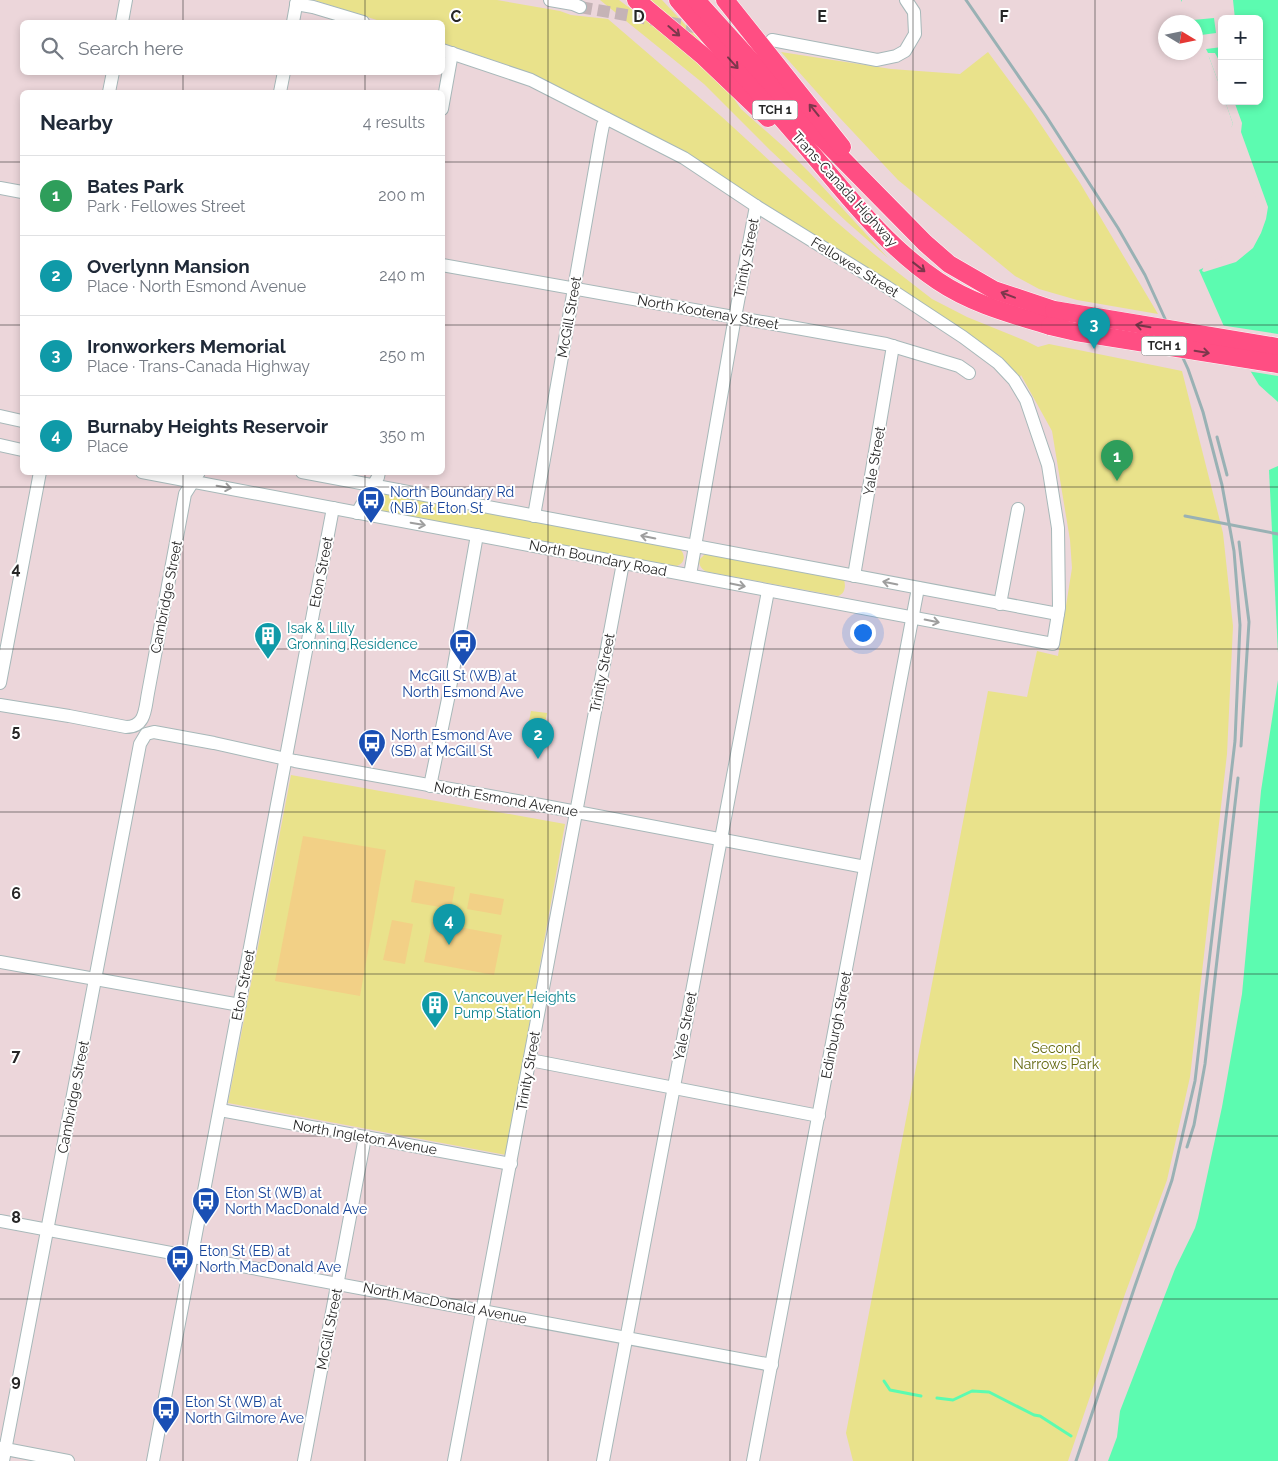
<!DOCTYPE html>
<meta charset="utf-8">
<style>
:root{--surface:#fff;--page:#f2f2f3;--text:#1f2937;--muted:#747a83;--line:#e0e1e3;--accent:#0f766e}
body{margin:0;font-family:Raleway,sans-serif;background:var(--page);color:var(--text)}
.controls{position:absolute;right:15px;top:15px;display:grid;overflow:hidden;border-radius:8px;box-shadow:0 2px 8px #0003}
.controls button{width:45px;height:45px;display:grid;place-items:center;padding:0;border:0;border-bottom:1px solid var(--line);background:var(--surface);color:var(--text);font:25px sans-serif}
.compass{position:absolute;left:1158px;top:15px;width:45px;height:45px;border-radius:50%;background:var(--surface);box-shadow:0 2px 8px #0003;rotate:100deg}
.you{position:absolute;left:862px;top:632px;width:18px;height:18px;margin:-12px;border:4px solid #fff;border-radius:50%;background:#1a73e8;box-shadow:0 0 0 8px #1a73e833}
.badge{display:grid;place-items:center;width:32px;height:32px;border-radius:50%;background:var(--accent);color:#fff;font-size:16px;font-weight:700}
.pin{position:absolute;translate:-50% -41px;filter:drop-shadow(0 1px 2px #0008)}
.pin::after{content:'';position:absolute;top:26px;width:18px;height:15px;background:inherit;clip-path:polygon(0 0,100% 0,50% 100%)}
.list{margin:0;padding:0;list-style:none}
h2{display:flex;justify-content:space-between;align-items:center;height:65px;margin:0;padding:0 20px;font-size:21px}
h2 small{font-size:16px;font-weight:400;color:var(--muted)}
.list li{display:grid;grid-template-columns:32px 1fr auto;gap:15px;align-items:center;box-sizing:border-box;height:80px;padding:0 20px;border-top:1px solid var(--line)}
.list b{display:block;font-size:19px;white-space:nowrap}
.list p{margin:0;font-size:16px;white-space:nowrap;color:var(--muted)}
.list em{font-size:16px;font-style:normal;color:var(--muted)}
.icon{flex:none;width:28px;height:28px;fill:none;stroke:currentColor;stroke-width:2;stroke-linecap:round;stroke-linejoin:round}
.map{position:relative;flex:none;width:1278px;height:1461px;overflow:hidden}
.search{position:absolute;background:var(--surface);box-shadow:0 2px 8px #0003;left:20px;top:20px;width:425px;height:55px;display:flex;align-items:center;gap:12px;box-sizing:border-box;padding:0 18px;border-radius:8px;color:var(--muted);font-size:19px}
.panel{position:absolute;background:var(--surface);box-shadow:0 2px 8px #0003;left:20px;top:90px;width:425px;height:385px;border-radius:8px}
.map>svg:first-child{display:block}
</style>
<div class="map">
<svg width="1278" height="1461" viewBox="0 0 1278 1461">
<rect width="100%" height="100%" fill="#ecd6da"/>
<g fill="#e9e28b">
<path d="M314,0H497L560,11L571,15L608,19L722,117L833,219L874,254L932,299L967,317L1026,341L1038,347L1049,344L1182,371L1223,533L1233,626L1227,754L1190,1077L1167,1180L1125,1294L1068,1461H853L846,1433L988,691L1027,697L1037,651L1058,656L1072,568L1070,540L1052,431L1021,375L1020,377L999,355L951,322L735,185L663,142L530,73L443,43L442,22H383Z"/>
<path d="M600,0H619L659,30L726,87L741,109L785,148L809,172L888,258L847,222L771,151L704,84Z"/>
<path d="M647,0H662L707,48L705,51Z"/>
<path d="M781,52L891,69L960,74L988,52L1031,110L1080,183L1158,314L1077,300L1039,289L1015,276L898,180L839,117Z"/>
<path d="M380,493L680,549C686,555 685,564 676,566L381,511C375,508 372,504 375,497Z"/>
<path d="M705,554L844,580C846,586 845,594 838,596L708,572C702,570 699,566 699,560Z"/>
<path d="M531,711L547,713L544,729L528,726Z"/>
<path d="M291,775L565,824L506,1155L228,1103Z"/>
</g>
<g fill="#f2d086">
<path d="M303,836L386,850L360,996L275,981Z"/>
<path d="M415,880L455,887L451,909L411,902Z"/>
<path d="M470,893L504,899L501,915L467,909Z"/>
<path d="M392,920L413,924L405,964L383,960Z"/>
<path d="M432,922L502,935L494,975L424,962Z"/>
</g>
<g fill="#5cfbb0">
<path d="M1174,0H1278V402L1259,385L1226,331L1199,270L1231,255L1249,241L1258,222L1259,200L1231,128L1233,124L1225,101H1259V19H1222V92L1209,57L1196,38V22H1186Z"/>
<path d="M1278,466V653L1269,470Z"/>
<path d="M1278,680V1461H1108L1117,1437L1120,1411L1175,1269L1195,1228L1198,1218L1222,1107L1242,994L1261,791Z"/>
</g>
<g fill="#ecd6da">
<path d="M1172,0H1181L1182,2V0H1233L1235,19H1222V47L1206,49L1208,53H1215L1222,66V92L1209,57L1205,55L1196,42V26L1201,35L1216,33L1214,18L1193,20L1194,22H1184Z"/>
<path d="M1225,101H1234L1242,123L1241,132L1268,207L1266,219L1261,233L1253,248L1236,262L1204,272L1202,271L1204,266L1229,253L1247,239L1256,221L1257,201L1230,129L1233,124Z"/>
<path d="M1220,325L1278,334V376L1247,371Z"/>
</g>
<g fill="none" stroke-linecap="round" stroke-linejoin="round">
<g stroke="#5cfbb0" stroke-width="3">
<path d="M884,1381L890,1390L921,1396"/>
<path d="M937,1398L953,1400L972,1391L989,1392L1034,1415L1040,1416L1071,1436"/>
</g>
<path stroke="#c5b3b6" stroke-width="12" stroke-dasharray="12 6" stroke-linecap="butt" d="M580,7L757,38"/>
<defs>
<g id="minor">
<path d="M550,0L573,4L580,7"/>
<path d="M296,4L313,7L363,22"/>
<path d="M122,22L126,0"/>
<path d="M293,22L297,0"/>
<path d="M772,40L877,60L896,56L905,51L915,34L914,12L906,0"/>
<path d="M109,92L113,72"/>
<path d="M280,92L284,72"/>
<path d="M442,109L452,53"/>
<path d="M0,188L22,192"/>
<path d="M442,265L886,344L959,366L969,373"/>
<path d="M0,416L22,421"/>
<path d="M0,445L22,450"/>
<path d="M142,472L1053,644L1059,608L1058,528L1048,465L1026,400L1014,380L998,363L963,337L887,287L756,206L684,158L531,80L442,50"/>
<path d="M302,472L1058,614"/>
<path d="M357,513L378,477L379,472"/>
<path d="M534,516L601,135L603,125L607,119"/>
<path d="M690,575L733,328L756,206"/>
<path d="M854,576L893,346"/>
<path d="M1000,604L1018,509"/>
<path d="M0,683L40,472"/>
<path d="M0,705L69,716L126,727C146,727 145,708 148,693L185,494L199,472"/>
<path d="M430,786L448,699L477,535"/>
<path d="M0,962L240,1005"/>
<path d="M530,1060L819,1116"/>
<path d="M220,1110L511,1164"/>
<path d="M0,1221L772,1365"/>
<path d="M0,1448L68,1461"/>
<path d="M3,1461L140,744L146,734L154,732L214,743L295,761L540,805L865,867"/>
<path d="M153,1461L333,508"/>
<path d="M304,1461L365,1137"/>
<path d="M454,1461L623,563"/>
<path d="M603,1461L768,591"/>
<path d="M753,1461L918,588"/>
</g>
<g id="highway">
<path d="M636,0L702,55L768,118"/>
<path d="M678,0C719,48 762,95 803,143C844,191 884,245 938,281C972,304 1011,314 1050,326"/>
<path d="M696,0L808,124L925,243L949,264L994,290L1054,310"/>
<path d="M725,0L842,147"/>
</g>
</defs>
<use href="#minor" stroke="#a7b8b9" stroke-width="14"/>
<use href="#highway" stroke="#fff" stroke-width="19"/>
<use href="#minor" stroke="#fff" stroke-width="12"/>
<use href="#highway" stroke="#ff4e83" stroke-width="18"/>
<g stroke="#99b1b4" stroke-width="3">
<path d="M966,0L1046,116L1118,228L1145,275L1188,369L1203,412L1222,485L1234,551L1240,625L1235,741L1195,1081L1172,1180L1135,1286L1076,1461"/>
<path d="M1217,437L1227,475"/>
<path d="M1185,516L1278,534"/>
<path d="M1239,542L1249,622L1241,746"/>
<path d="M1187,1147L1194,1125L1205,1064L1238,778"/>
</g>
<defs>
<g id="highway-bridge">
<path d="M1054,310L1278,347"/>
<path d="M1050,326L1076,332L1278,364"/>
</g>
</defs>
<use href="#highway-bridge" stroke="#fff" stroke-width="19" stroke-linecap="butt"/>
<use href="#highway-bridge" stroke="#ff4e83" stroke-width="18"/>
</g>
<defs><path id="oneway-shaft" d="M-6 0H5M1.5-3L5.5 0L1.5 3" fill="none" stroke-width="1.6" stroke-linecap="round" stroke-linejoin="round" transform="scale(1.25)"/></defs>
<g stroke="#7d374c">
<use href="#oneway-shaft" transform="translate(674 31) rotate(41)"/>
<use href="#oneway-shaft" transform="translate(733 63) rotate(48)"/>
<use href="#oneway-shaft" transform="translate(814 110) rotate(-129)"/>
<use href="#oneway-shaft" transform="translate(919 267) rotate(38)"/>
<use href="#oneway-shaft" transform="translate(1008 295) rotate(-159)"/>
<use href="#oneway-shaft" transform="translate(1143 326) rotate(-171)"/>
<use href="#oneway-shaft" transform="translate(1202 352) rotate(9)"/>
</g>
<g stroke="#9e9e9e">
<use href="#oneway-shaft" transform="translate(224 487) rotate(10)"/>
<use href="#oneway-shaft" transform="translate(418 524) rotate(10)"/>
<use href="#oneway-shaft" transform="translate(648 537) rotate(-169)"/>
<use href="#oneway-shaft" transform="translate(890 583) rotate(-169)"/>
<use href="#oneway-shaft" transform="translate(738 585) rotate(11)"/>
<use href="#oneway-shaft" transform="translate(932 621) rotate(11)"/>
</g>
<path fill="none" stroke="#272727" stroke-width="1" stroke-opacity="0.55" d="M183,0V22M365,0V22M548,0V1461M730,0V1461M913,0V1461M1095,0V1461M183,72V92M365,72V92M0,162H22M442,162H1278M0,325H22M442,325H1278M183,472V1461M365,472V1461M0,487H1278M0,649H1278M0,812H1278M0,974H1278M0,1136H1278M0,1299H1278"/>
<defs>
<symbol id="bus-pin" viewBox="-11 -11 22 30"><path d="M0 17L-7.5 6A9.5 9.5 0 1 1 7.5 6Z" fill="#1a4fb4" stroke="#fff"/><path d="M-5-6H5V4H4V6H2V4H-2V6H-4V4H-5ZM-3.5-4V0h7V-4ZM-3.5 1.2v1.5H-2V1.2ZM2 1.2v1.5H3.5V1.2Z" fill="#fff"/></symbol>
<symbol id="building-pin" viewBox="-11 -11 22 30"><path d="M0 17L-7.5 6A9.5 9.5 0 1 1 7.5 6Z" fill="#0f9aa8" stroke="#fff"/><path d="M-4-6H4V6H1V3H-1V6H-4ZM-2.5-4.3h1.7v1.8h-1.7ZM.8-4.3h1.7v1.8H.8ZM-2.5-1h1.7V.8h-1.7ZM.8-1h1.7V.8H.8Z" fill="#fff"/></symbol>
</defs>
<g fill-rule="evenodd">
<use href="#bus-pin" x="355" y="484" width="32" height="43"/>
<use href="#building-pin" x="252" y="620" width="32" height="43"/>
<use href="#bus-pin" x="447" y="627" width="32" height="43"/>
<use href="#bus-pin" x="356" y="727" width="32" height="43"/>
<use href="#building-pin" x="419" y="989" width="32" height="43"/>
<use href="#bus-pin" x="190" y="1185" width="32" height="43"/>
<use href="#bus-pin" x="164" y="1243" width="32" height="43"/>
<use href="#bus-pin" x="150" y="1394" width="32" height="43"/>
</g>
<g text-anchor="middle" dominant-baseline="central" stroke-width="4" stroke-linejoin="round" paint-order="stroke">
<g fill="#fff" stroke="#686868" stroke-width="1">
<rect x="752.5" y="100.5" width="45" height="19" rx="4"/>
<rect x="1141.5" y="336.5" width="45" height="19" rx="4"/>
</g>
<g font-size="12" font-weight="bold" fill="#272727">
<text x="775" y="110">TCH 1</text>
<text x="1164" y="346">TCH 1</text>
</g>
<g font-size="14" fill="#272727" stroke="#fff">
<text transform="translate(845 189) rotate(48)">Trans-Canada Highway</text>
<text transform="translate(746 258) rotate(-79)">Trinity Street</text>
<text transform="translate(855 267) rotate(32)">Fellowes Street</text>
<text transform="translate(708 312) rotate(10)">North Kootenay Street</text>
<text transform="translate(569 317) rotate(-80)">McGill Street</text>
<text transform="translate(874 461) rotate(-80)">Yale Street</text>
<text transform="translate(598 558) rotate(11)">North Boundary Road</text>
<text transform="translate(321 572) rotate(-79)">Eton Street</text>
<text transform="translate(166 597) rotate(-79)">Cambridge Street</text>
<text transform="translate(602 673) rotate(-79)">Trinity Street</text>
<text transform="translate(506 799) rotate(10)">North Esmond Avenue</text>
<text transform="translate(243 985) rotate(-79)">Eton Street</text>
<text transform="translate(836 1025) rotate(-79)">Edinburgh Street</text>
<text transform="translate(685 1026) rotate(-79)">Yale Street</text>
<text transform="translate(528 1071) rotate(-80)">Trinity Street</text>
<text transform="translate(73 1097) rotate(-79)">Cambridge Street</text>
<text transform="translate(365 1137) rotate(10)">North Ingleton Avenue</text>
<text transform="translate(445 1303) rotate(11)">North MacDonald Avenue</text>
<text transform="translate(329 1329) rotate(-79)">McGill Street</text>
</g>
<g font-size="14" fill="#164399" stroke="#fff" text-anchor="start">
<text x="390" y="492">North Boundary Rd<tspan x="390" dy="16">(NB) at Eton St</tspan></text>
<text x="463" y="676" text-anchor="middle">McGill St (WB) at<tspan x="463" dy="16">North Esmond Ave</tspan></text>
<text x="391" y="735">North Esmond Ave<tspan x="391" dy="16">(SB) at McGill St</tspan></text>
<text x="225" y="1193">Eton St (WB) at<tspan x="225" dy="16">North MacDonald Ave</tspan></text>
<text x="199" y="1251">Eton St (EB) at<tspan x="199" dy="16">North MacDonald Ave</tspan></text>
<text x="185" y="1402">Eton St (WB) at<tspan x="185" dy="16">North Gilmore Ave</tspan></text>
</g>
<g font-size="14" fill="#0d838f" stroke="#fff" text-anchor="start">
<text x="287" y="628">Isak &amp; Lilly<tspan x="287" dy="16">Gronning Residence</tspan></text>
<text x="454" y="997">Vancouver Heights<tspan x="454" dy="16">Pump Station</tspan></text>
</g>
<g font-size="14" fill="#646911" stroke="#fff">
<text x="1056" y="1048">Second<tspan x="1056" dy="16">Narrows Park</tspan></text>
</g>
</g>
<g font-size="16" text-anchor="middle" font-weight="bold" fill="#272727" stroke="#fff" stroke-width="4" stroke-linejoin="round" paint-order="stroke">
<text x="456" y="22">C</text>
<text x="639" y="22">D</text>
<text x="822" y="22">E</text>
<text x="1004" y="22">F</text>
<text x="16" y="574">4</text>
<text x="16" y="736">5</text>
<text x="16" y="899">6</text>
<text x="16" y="1061">7</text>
<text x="16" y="1223">8</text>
<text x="16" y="1386">9</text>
</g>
</svg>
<div class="controls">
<button>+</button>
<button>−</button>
</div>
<svg class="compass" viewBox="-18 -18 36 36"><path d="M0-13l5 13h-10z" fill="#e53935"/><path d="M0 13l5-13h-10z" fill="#747a83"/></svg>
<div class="you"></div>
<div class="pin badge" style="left:1117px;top:481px;background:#2e9e5b">1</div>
<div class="pin badge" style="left:538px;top:759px;background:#0f9aa8">2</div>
<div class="pin badge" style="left:1094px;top:349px;background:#0f9aa8">3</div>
<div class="pin badge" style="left:449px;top:945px;background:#0f9aa8">4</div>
<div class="search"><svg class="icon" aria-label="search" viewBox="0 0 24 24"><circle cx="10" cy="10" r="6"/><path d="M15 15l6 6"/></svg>Search here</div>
<section class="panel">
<h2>Nearby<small>4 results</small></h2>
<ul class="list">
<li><span class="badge" style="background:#2e9e5b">1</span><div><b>Bates Park</b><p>Park · Fellowes Street</p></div><em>200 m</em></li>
<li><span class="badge" style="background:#0f9aa8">2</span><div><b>Overlynn Mansion</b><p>Place · North Esmond Avenue</p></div><em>240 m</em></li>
<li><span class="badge" style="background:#0f9aa8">3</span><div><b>Ironworkers Memorial</b><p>Place · Trans-Canada Highway</p></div><em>250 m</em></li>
<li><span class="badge" style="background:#0f9aa8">4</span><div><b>Burnaby Heights Reservoir</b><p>Place</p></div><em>350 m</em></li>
</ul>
</section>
</div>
